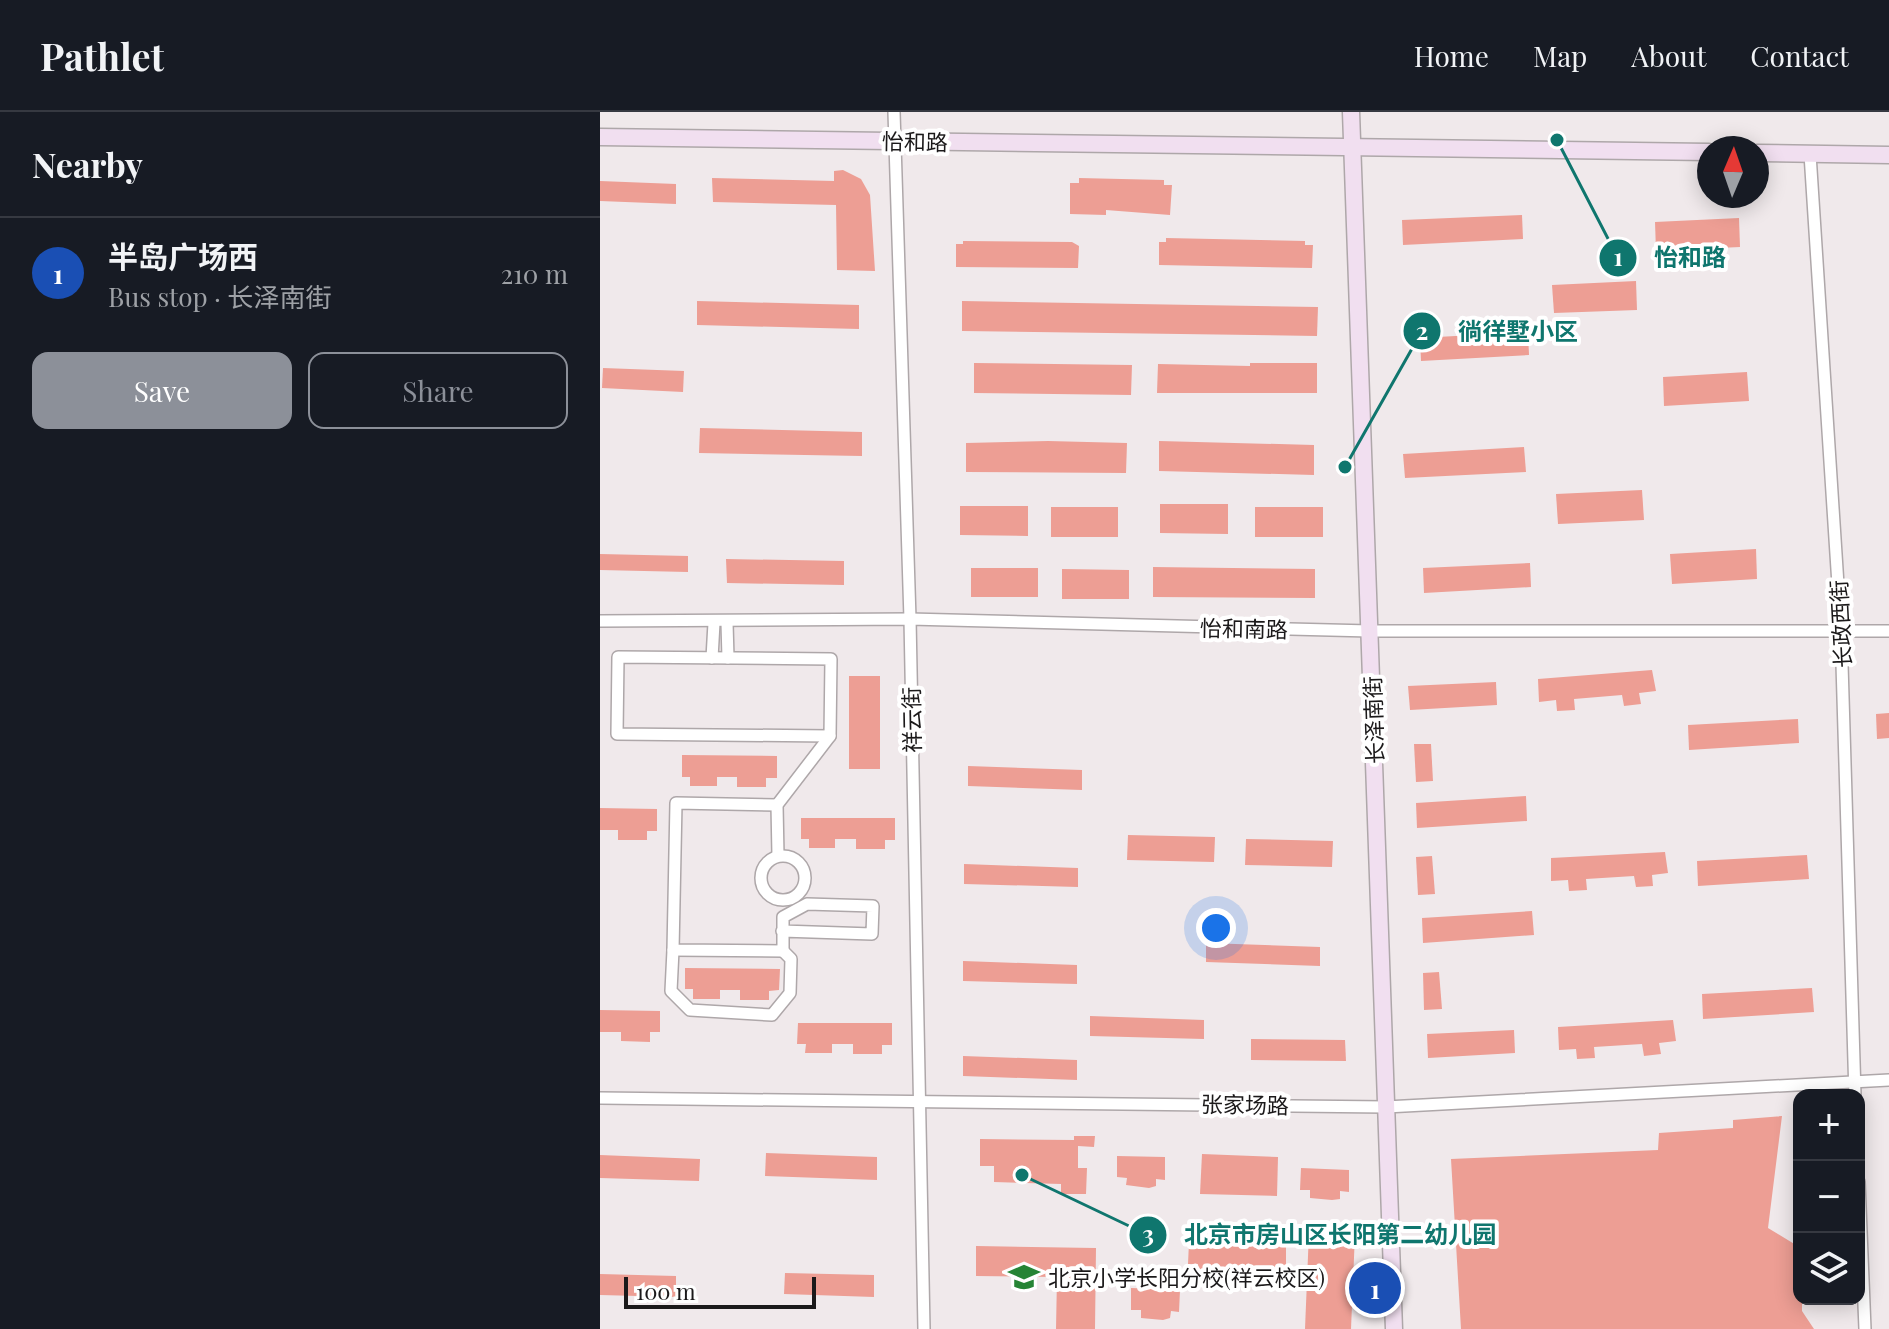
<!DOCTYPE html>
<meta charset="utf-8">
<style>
:root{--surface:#171b24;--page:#242831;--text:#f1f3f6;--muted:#9ea1a6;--line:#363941;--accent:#8c9099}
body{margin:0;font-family:"Playfair Display","Noto Sans SC",serif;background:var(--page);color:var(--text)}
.controls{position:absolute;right:24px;bottom:24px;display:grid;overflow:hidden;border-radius:16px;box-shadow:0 4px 20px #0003}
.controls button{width:72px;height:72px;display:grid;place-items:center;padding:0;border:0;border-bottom:2px solid var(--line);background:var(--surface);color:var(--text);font:40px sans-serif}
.compass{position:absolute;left:1097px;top:24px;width:72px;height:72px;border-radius:50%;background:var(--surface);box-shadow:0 4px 20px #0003;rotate:2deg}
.scale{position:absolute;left:24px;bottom:20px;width:192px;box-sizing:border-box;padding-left:8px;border:4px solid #1b191a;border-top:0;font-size:22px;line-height:28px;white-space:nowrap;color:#1b191a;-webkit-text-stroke:6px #fff;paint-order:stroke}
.you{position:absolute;left:616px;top:816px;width:28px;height:28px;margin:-20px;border:6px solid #fff;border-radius:50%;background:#1a73e8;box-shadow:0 0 0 12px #1a73e833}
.badge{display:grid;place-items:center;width:52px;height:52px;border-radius:50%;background:var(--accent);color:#fff;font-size:26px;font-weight:700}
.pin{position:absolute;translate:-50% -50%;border:4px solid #fff;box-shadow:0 2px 8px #0006}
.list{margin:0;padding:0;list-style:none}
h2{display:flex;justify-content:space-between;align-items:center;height:104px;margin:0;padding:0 32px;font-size:34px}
h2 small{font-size:26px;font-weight:400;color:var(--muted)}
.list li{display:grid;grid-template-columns:52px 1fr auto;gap:24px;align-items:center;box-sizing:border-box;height:112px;padding:0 32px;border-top:2px solid var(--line)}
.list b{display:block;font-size:30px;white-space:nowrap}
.list p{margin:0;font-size:26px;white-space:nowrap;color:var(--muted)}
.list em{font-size:26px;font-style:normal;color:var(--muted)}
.actions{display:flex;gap:16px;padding:24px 32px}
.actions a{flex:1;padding:18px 0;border:2px solid var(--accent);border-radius:16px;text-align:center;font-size:28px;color:var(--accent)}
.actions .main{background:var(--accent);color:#fff}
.icon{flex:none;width:44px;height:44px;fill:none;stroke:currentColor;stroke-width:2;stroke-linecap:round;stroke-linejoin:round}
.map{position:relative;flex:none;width:1289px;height:1217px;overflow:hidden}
header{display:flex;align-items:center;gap:48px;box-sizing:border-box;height:112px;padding:0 40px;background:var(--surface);border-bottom:2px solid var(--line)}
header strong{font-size:38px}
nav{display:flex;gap:44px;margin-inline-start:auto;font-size:28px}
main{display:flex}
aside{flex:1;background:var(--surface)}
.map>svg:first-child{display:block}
</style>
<header>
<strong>Pathlet</strong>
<nav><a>Home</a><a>Map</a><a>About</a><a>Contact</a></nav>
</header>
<main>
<aside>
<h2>Nearby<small></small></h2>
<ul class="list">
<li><span class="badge" style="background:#1a4fb4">1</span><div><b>半岛广场西</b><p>Bus stop · 长泽南街</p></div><em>210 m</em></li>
</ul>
<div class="actions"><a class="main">Save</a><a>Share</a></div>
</aside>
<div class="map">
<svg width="1289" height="1217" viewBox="0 0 1289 1217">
<rect width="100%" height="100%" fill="#f0e9eb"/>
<g fill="#ed9e94">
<path d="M243,58L261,67L270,83L275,159L237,158L236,93L113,90L112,66L234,69V59Z"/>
<path d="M479,66L564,68V73H572L570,103L506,98V103L470,102V71H479Z"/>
<path d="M0,69L76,72V92L0,89Z"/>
<path d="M922,103L923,127L803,133L802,108Z"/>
<path d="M1139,106L1140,135L1056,139L1055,110Z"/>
<path d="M566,126L705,129V133H713L712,156L559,153V130H566Z"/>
<path d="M363,129L472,130L479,134L478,156L356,155V132H363Z"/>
<path d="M1036,169L1037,198L954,201L952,173Z"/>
<path d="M97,189L259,193V217L97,213Z"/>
<path d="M362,189L718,195L717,224L362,219Z"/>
<path d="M928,220L929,243L821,249L820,226Z"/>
<path d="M374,251L532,253L531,283L374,281Z"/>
<path d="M650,251H717V281H557L558,252L650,254Z"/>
<path d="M3,256L84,259L83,280L2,276Z"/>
<path d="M1147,260L1149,289L1064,294L1063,265Z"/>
<path d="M100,316L262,320V344L99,341Z"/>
<path d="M448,329L527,331L526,361L366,360V331Z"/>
<path d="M559,329L714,333V363L559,359Z"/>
<path d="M924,335L926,360L805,366L803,342Z"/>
<path d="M1042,378L1044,408L958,412L956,382Z"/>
<path d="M560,392H628V422L560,421Z"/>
<path d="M360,394H428V424L360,423Z"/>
<rect x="451" y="395" width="67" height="30"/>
<rect x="655" y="395" width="68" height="30"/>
<path d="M1156,437L1157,467L1072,472L1070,442Z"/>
<path d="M0,442L88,444V460L0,458Z"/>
<path d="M126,447L244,449V473L127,471Z"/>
<path d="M930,451L931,475L824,481L823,456Z"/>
<path d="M553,455L715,457V486L553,485Z"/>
<rect x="371" y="456" width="67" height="29"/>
<path d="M462,457L529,458V487H462Z"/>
<path d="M1052,558L1056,579L1039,581L1041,592L1024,594L1022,583L974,587L975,598L957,599L956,588L939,590L938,567Z"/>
<rect x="249" y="564" width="31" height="93"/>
<path d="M896,570L897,593L810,598L808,574Z"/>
<path d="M1289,601V626L1277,627L1276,602Z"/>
<path d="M1198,607L1199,631L1089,638L1088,613Z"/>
<path d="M814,632H831L833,669L816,670Z"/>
<path d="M82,643L177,644V666H166V675H137V665H117V674H90V665H82Z"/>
<path d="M368,654L482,658V678L368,674Z"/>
<path d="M926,684L927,709L817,716L816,691Z"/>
<path d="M0,696L57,697V719H47V728H18V718H0Z"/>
<path d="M201,706H295V728H285V737H256V727H235V736H209V727H201Z"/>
<path d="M528,723L615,725L614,750L527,748Z"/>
<path d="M646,727L733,729L732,755L645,753Z"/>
<path d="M1065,740L1068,761L1052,763L1053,774L1036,775L1034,764L986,767L987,778L969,779L968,768L951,769V746Z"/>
<path d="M1207,743L1209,767L1098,774L1097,749Z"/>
<path d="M832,744L835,782L818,783L816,745Z"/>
<path d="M364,752L478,756V775L364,772Z"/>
<path d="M932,799L934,823L823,831L822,806Z"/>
<path d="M606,831L720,835V854L606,850Z"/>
<path d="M363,849L477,853V872L363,869Z"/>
<path d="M85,856L180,857L179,878L169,879V888H140V878H120V887H93V877H85Z"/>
<path d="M839,860L842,897L824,898L823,861Z"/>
<path d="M1212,876L1214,900L1103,907L1102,882Z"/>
<path d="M0,898L60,899V920H50V930L21,929V920H0Z"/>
<path d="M490,904L604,908V927L490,924Z"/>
<path d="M1073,908L1076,929L1059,931L1061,942L1044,944L1042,932L994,935L995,946L977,947L976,937L959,938L958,915Z"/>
<path d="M198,911H292V933H282V942H253V932H232V941H205L206,932H197Z"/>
<path d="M914,918L915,941L828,946L827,922Z"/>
<path d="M651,927L745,928L746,949L651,948Z"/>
<path d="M363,944L477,948V968L363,964Z"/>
<path d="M1182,1004L1168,1116L1196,1133L1199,1143V1187H1202V1199L1214,1217H861L851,1047L1058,1038L1059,1021L1133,1016V1008Z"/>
<path d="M474,1024H495L494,1035L478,1034V1056H487L486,1082H461V1072L394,1070V1054H380V1027L474,1028Z"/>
<path d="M166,1041L277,1045V1068L165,1064Z"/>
<path d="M602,1042L678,1045L677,1084L600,1082Z"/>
<path d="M0,1043L100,1047L99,1069L0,1066Z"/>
<path d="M517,1044L565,1045V1068L556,1067V1074L549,1076L526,1073L527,1066L517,1065Z"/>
<path d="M701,1056L749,1058V1080L740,1079V1087L732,1088L710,1086V1078H700Z"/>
<path d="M709,1120L755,1122L751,1217H705Z"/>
<path d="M589,1130L686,1132V1155H674V1165L598,1162V1152H588Z"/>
<path d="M376,1134L496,1136L495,1217H456L457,1165L376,1164Z"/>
<path d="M185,1161L274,1163V1185L184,1182Z"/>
<path d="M0,1162L76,1164V1185L0,1183Z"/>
<path d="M531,1176L580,1178L579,1200L571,1199L570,1206L563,1208L541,1206V1198H531Z"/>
</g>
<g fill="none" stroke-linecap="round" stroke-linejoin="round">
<defs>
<g id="street">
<path d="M294,0L310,507L324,1217"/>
<path d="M1210,42L1241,519L1255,983"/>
<path d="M0,509L310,507L770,519H1289"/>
<path d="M127,511L128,546"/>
<path d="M18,545L231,547L230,624L17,622Z"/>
<path d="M112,546L114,511"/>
<path d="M177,693L76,691L73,838L183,839V805L207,792L273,794L272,822L182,819"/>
<path d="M178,744L177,693L230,624"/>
<circle cx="183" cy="766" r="22"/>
<path d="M73,838L71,879L90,898L172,903L190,881L191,847L183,839"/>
<path d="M0,986L786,995L1289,968"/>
<path d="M1259,1070L1265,1217"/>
</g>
<g id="secondary">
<path d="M751,0L794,1217"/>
<path d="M0,25L1109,40"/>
<path d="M1157,41L1289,43"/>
</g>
</defs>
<use href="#street" stroke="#aea7a9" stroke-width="14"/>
<use href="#secondary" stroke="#aea7a9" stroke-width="19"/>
<use href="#street" stroke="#fff" stroke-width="11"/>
<use href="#secondary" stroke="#f1dff0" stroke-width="16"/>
</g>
<defs>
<symbol id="school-bare" viewBox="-9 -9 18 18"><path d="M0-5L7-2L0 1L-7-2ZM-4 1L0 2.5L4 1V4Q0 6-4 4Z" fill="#268435" stroke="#fff" stroke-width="2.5" paint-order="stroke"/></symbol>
</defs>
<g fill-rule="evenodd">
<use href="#school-bare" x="402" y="1143" width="44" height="44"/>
</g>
<g text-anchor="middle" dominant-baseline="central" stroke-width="8" stroke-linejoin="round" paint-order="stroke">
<g font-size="22" fill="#1b191a" stroke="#fff">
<text transform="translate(315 29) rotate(1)">怡和路</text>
<text transform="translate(1240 512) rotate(-93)">长政西街</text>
<text transform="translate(644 516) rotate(1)">怡和南路</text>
<text transform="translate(311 608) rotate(-91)">祥云街</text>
<text transform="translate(773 608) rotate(-92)">长泽南街</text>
<text transform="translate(645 992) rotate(1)">张家场路</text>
</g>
<g font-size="22" fill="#1b191a" stroke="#fff" text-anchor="start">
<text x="448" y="1165">北京小学长阳分校(祥云校区)</text>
</g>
</g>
<path fill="none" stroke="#0f766e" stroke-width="3" d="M957 28L1018 146M745 355L822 219M422 1063L548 1123"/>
<g fill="#0f766e" stroke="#fff" stroke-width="3">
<circle cx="957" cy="28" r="8"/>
<circle cx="745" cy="355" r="8"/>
<circle cx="422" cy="1063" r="8"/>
<circle cx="1018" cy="146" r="20"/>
<circle cx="822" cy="219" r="20"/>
<circle cx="548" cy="1123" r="20"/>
</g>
<g font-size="24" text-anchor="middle" font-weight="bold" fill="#fff">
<text x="1018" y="154">1</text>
<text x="822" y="228">2</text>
<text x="548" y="1131">3</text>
</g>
<g font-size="24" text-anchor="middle" font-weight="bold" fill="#0f766e" stroke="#fff" stroke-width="8" stroke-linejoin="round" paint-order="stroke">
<text x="1090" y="154">怡和路</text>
<text x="918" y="228">徜徉墅小区</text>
<text x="740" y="1131">北京市房山区长阳第二幼儿园</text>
</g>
</svg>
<div class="controls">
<button>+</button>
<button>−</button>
<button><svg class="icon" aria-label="layers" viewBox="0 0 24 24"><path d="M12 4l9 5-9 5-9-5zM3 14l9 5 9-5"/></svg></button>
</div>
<svg class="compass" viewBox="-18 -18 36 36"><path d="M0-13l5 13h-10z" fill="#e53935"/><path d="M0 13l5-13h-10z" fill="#9ea1a6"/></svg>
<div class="scale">100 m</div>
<div class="you"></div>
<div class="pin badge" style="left:775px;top:1176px;background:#1a4fb4">1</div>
</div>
</main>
